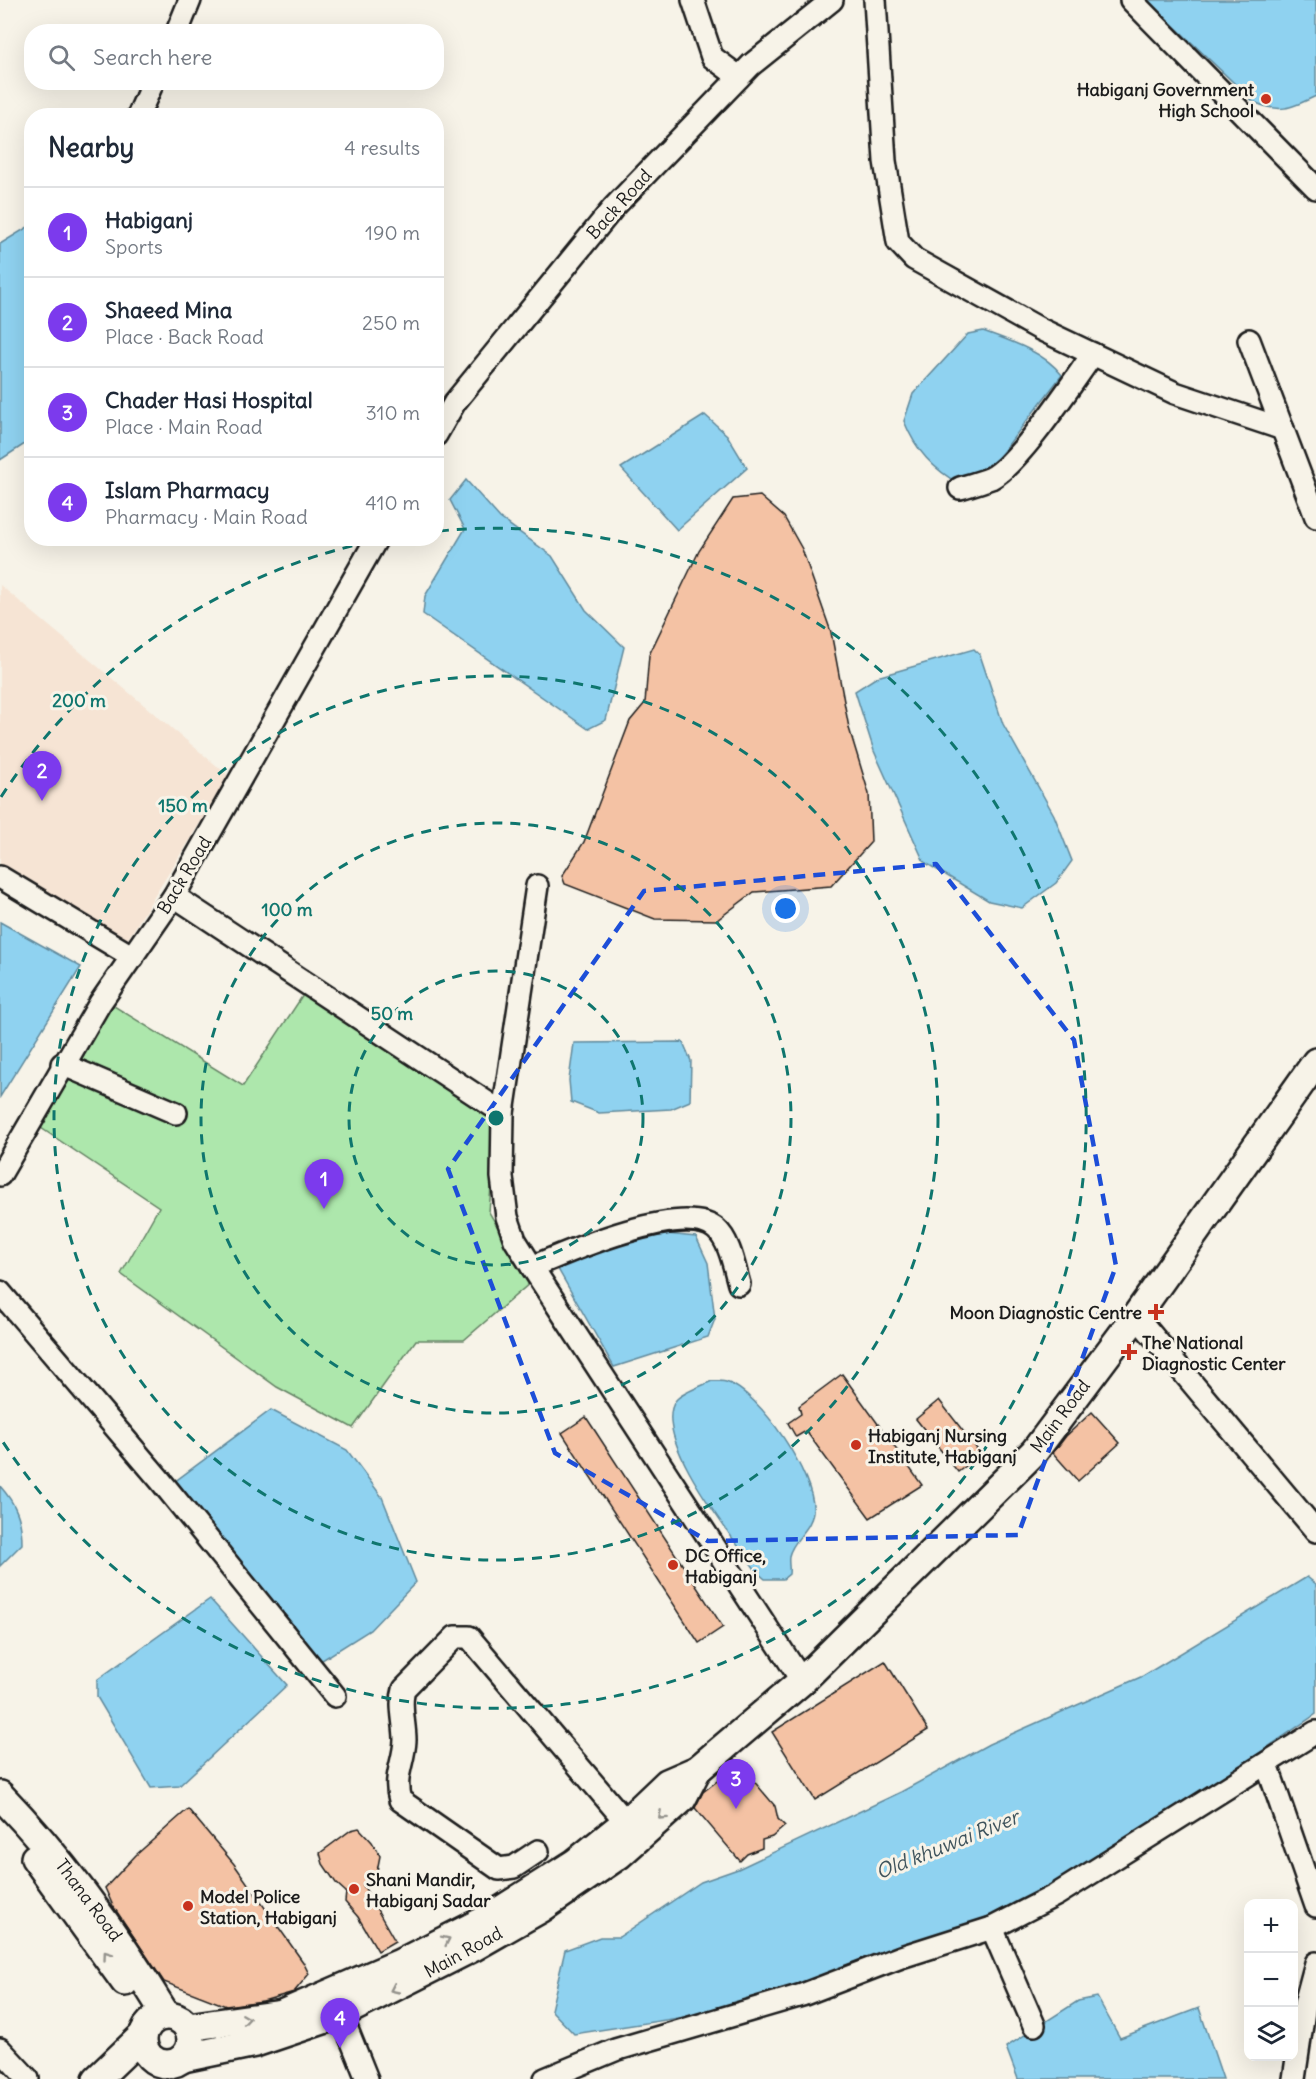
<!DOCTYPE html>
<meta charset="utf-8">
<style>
:root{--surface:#fff;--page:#f2f2f3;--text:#1f2937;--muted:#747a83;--line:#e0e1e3;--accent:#7c3aed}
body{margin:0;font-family:Delius,sans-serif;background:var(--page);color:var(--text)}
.controls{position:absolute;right:18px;bottom:18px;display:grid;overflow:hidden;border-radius:12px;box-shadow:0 6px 24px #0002}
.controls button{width:54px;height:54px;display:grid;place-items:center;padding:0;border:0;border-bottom:2px solid var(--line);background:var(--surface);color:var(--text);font:30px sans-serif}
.you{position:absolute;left:786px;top:909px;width:21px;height:21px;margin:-15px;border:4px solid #fff;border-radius:50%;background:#1a73e8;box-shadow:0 0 0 9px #1a73e833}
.badge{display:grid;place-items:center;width:39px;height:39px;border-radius:50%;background:var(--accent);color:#fff;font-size:20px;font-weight:700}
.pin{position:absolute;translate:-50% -50px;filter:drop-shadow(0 2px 3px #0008)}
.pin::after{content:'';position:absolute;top:32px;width:21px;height:18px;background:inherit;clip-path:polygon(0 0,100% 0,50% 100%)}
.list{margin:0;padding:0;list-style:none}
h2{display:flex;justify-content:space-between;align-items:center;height:78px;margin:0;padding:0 24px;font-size:26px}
h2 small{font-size:20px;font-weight:400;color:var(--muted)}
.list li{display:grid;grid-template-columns:39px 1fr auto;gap:18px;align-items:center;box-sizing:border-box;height:90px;padding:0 24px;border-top:2px solid var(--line)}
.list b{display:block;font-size:22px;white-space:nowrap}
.list p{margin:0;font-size:20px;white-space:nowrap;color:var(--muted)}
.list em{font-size:20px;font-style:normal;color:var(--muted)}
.icon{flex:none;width:33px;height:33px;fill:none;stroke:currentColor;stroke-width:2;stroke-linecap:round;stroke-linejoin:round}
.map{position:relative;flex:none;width:1316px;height:2079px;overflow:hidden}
.search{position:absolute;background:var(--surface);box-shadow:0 6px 24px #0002;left:24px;top:24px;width:420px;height:66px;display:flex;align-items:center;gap:15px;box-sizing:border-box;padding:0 21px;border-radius:24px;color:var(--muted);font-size:22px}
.panel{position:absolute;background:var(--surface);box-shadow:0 6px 24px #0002;left:24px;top:108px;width:420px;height:438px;border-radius:24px}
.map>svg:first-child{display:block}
</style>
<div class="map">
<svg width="1316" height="2079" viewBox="0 0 1316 2079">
<rect width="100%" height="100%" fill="#f7f3e8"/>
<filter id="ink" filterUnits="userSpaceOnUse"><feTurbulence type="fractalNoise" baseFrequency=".0167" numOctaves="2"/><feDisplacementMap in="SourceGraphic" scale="12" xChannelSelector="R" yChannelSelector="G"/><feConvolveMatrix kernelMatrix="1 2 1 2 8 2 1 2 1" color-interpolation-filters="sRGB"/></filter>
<g filter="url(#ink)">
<path fill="#f6e4d4" d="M0,585L229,776L121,950L0,879Z"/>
<path fill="#ade7ac" stroke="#648264" stroke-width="1.5" d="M305,992L497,1108L489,1212L530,1283L464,1340H416L353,1428L277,1387L121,1274L159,1207L41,1128L106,1001L243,1086Z"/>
<g fill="#8fd2f0" stroke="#61899b" stroke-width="1.5">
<path d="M1147,0H1316V96C1291,108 1280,114 1254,102Z"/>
<path d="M31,225V440L0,460V244Z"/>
<path d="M983,331C1011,341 1044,352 1062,375L984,476L961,485C933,469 916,451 904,421L913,394L968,334Z"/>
<path d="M705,415L727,435L747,468L677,530L621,468Z"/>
<path d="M466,480L500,518L552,556L586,610L624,647L606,720L588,729L423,614L425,596L465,529L450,500Z"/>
<path d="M974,649L980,655L1003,724L1054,815L1072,861L1056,883L1022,908L989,901L924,862L874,751L855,691L877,677Z"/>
<path d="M0,922L81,967L0,1097Z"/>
<path d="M683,1042L691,1061L690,1101L671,1109L599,1113L571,1102L569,1080L574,1043Z"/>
<path d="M658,1233L696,1237L708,1263L715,1319L708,1337L614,1367L558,1269L616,1241Z"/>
<path d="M712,1381C717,1381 722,1381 726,1382C759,1391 817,1478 813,1512C811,1530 793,1539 789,1556C788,1562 790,1568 789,1574L783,1579H765L757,1572C735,1540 649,1436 676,1400C683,1392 702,1386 712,1381Z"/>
<path d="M271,1410L347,1450L382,1497L416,1582L370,1630L308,1669L162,1491Z"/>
<path d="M0,1486C16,1504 22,1519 22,1544L0,1566Z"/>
<path d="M1307,1577L1316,1584V1714L1185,1804L1015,1912L724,2011L574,2034L551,2010L565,1950L600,1937H619L701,1882L738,1869L901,1792L989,1744L1143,1676Z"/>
<path d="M210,1599L287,1685L179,1786L151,1788L97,1697V1680Z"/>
<path d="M1097,1997L1120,2038L1199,2008L1223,2079H1018L1006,2047L1078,2001Z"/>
</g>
<g fill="#f4c2a4" stroke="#1c1c1c" stroke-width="1.5">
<path d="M760,496L784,517L802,549L831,632L849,728L869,794L871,842L831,886L754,892L717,920L655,919L565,884L562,876L584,842L630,721L645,703L649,655L699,551L733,499Z"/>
<path d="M842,1374L922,1485L870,1518L806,1431L796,1437L788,1423L801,1414L799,1406Z"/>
<path d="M939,1400L981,1454L958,1472L916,1419Z"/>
<path d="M1092,1412L1120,1443L1078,1481L1053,1453L1066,1436Z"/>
<path d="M586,1417L723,1627L699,1643L562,1433Z"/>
<path d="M885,1661L928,1730L815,1800L772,1732Z"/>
<path d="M735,1759L775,1806L778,1819L785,1826L772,1837L762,1840V1848L747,1854L740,1861L695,1808L703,1792L725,1775Z"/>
<path d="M188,1809L234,1864L303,1962L309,1974L294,1992L263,2001L226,2006L164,1982L113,1906L105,1888L136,1855Z"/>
<path d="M359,1828L372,1842L380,1856L376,1876L363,1885L395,1941L378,1951L358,1917L345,1902L346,1892L336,1883L323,1864L320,1853L351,1830Z"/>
</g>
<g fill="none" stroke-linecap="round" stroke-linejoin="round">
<defs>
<g id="minor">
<path d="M693,0L712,57L739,77"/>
<path d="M875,0L885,161L898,242L914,259L1040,329L1175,393L1283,429"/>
<path d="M1131,0L1316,188"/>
<path d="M177,32L190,0"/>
<path d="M138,116L153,82"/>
<path d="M1249,340L1316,517"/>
<path d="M436,435L455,402L614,207L751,65L832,0"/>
<path d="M960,488C970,485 981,482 991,478C1019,464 1072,383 1093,354"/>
<path d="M0,877L133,957"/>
<path d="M537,886L503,1113L502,1177L507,1217L515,1240L532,1267L802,1681"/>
<path d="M174,896L503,1113"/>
<path d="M62,1064L176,1113"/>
<path d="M0,1175L100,1003L174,896L377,538"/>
<path d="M532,1267C567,1252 684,1201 716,1229C730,1241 734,1267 739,1284"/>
<path d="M0,1292L160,1480L335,1696"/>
<path d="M1136,1316L1316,1531"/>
<path d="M1267,1765L1316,1906"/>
<path d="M538,1851L514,1867L499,1869L400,1800C393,1777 404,1763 405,1740C405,1723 399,1705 404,1689L455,1637H469L626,1822"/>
<path d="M992,1928L1034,2025"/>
<path d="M336,2002L367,2079"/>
<path d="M0,2049L28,2079"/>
<path d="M545,2079L615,2050L802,1995L901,1957L992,1928L1056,1895L1316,1732"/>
<path d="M1294,2079L1305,2004L1316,1963"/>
</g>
<g id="major">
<path d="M0,1795C65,1862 117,1935 166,2015"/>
<path d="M35,1858L125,1982"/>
<circle cx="167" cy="2040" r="24"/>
<path d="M188,2027L282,2014L398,1964L487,1919L575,1863L626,1822L667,1783L697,1770L802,1681L1034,1452L1136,1316L1316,1062"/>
<path d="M183,2058L255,2043L341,2014L472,1948L542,1908L619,1855L682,1799L697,1770"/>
<path d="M97,2079L142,2036"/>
</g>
</defs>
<use href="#minor" stroke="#1c1c1c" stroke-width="26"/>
<use href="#major" stroke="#1c1c1c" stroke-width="32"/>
<use href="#minor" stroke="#f7f3e8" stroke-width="21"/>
<use href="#major" stroke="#f7f3e8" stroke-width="27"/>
</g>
<defs><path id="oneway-chevron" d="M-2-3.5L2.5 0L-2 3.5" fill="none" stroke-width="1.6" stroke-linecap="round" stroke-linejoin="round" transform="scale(1.5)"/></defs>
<g stroke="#94928c">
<use href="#oneway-chevron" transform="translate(662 1816) rotate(138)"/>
<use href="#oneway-chevron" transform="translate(446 1940) rotate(-26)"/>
<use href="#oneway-chevron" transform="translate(107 1955) rotate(-126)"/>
<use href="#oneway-chevron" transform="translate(394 1989) rotate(155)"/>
<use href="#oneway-chevron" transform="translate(246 2019) rotate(-8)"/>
</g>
</g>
<path fill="none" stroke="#1d4ed8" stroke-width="4.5" stroke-dasharray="12 8" stroke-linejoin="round" d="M936,864L1074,1040L1116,1266L1018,1535L708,1541L555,1453L448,1169L644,891Z"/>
<g fill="none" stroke="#0f766e" stroke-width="3" stroke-dasharray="10 8">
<circle cx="496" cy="1118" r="147"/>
<circle cx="496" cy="1118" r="295"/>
<circle cx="496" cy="1118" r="442"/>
<path d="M1 797A590 590 0 0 1 383 539M439 531A590 590 0 1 1 1 1439"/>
</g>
<g fill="#c8321e" stroke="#f7f3e8" stroke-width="2">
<circle cx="1266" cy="99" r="6"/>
<path d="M1153 1303h6v6h6v6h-6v6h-6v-6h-6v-6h6z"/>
<path d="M1126 1343h6v6h6v6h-6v6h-6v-6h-6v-6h6z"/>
<circle cx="856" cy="1445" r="6"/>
<circle cx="673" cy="1565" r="6"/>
<circle cx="354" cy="1889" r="6"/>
<circle cx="188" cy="1906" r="6"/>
</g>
<g text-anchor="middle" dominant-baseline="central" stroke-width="6" stroke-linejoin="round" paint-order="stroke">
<g font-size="18" font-weight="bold" fill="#1c1c1c" stroke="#f7f3e8" text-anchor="start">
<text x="1254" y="89" text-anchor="end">Habiganj Government<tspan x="1254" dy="21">High School</tspan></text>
<text x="1142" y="1312" text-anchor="end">Moon Diagnostic Centre</text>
<text x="1142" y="1342">The National<tspan x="1142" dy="21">Diagnostic Center</tspan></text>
<text x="868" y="1435">Habiganj Nursing<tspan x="868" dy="21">Institute, Habiganj</tspan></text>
<text x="685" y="1555">DC Office,<tspan x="685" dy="21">Habiganj</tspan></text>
<text x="366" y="1879">Shani Mandir,<tspan x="366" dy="21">Habiganj Sadar</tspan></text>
<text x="200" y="1896">Model Police<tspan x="200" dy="21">Station, Habiganj</tspan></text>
</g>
<g font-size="18" fill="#1c1c1c" stroke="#f7f3e8">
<text transform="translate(619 204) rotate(-48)">Back Road</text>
<text transform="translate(184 875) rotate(-59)">Back Road</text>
<text transform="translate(1060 1416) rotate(-53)">Main Road</text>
<text transform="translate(89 1900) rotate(53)">Thana Road</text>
<text transform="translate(463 1952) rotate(-29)">Main Road</text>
</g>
<g font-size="20" font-style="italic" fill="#3e535c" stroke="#f7f3e8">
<text transform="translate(947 1844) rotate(-22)">Old khuwai River</text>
</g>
</g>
<circle cx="496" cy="1118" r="9" fill="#0f766e" stroke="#f7f3e8" stroke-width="3"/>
<g font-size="18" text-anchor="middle" font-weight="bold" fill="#0f766e" stroke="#f7f3e8" stroke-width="6" stroke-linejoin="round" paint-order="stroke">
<text x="79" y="707">200 m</text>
<text x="183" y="812">150 m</text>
<text x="287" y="916">100 m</text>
<text x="392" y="1020">50 m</text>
</g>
</svg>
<div class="controls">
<button>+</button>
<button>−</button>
<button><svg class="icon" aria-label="layers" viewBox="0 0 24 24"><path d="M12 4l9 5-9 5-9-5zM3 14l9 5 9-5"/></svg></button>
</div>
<div class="you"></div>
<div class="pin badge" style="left:324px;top:1209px">1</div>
<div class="pin badge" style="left:42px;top:801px">2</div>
<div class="pin badge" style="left:736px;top:1809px">3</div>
<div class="pin badge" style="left:340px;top:2048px">4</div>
<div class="search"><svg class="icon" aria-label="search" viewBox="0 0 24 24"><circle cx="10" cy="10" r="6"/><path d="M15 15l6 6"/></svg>Search here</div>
<section class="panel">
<h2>Nearby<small>4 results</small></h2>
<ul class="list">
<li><span class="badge">1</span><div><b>Habiganj</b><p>Sports</p></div><em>190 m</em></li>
<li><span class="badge">2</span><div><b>Shaeed Mina</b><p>Place · Back Road</p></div><em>250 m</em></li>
<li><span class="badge">3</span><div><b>Chader Hasi Hospital</b><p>Place · Main Road</p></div><em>310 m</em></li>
<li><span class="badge">4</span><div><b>Islam Pharmacy</b><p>Pharmacy · Main Road</p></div><em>410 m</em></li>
</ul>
</section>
</div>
